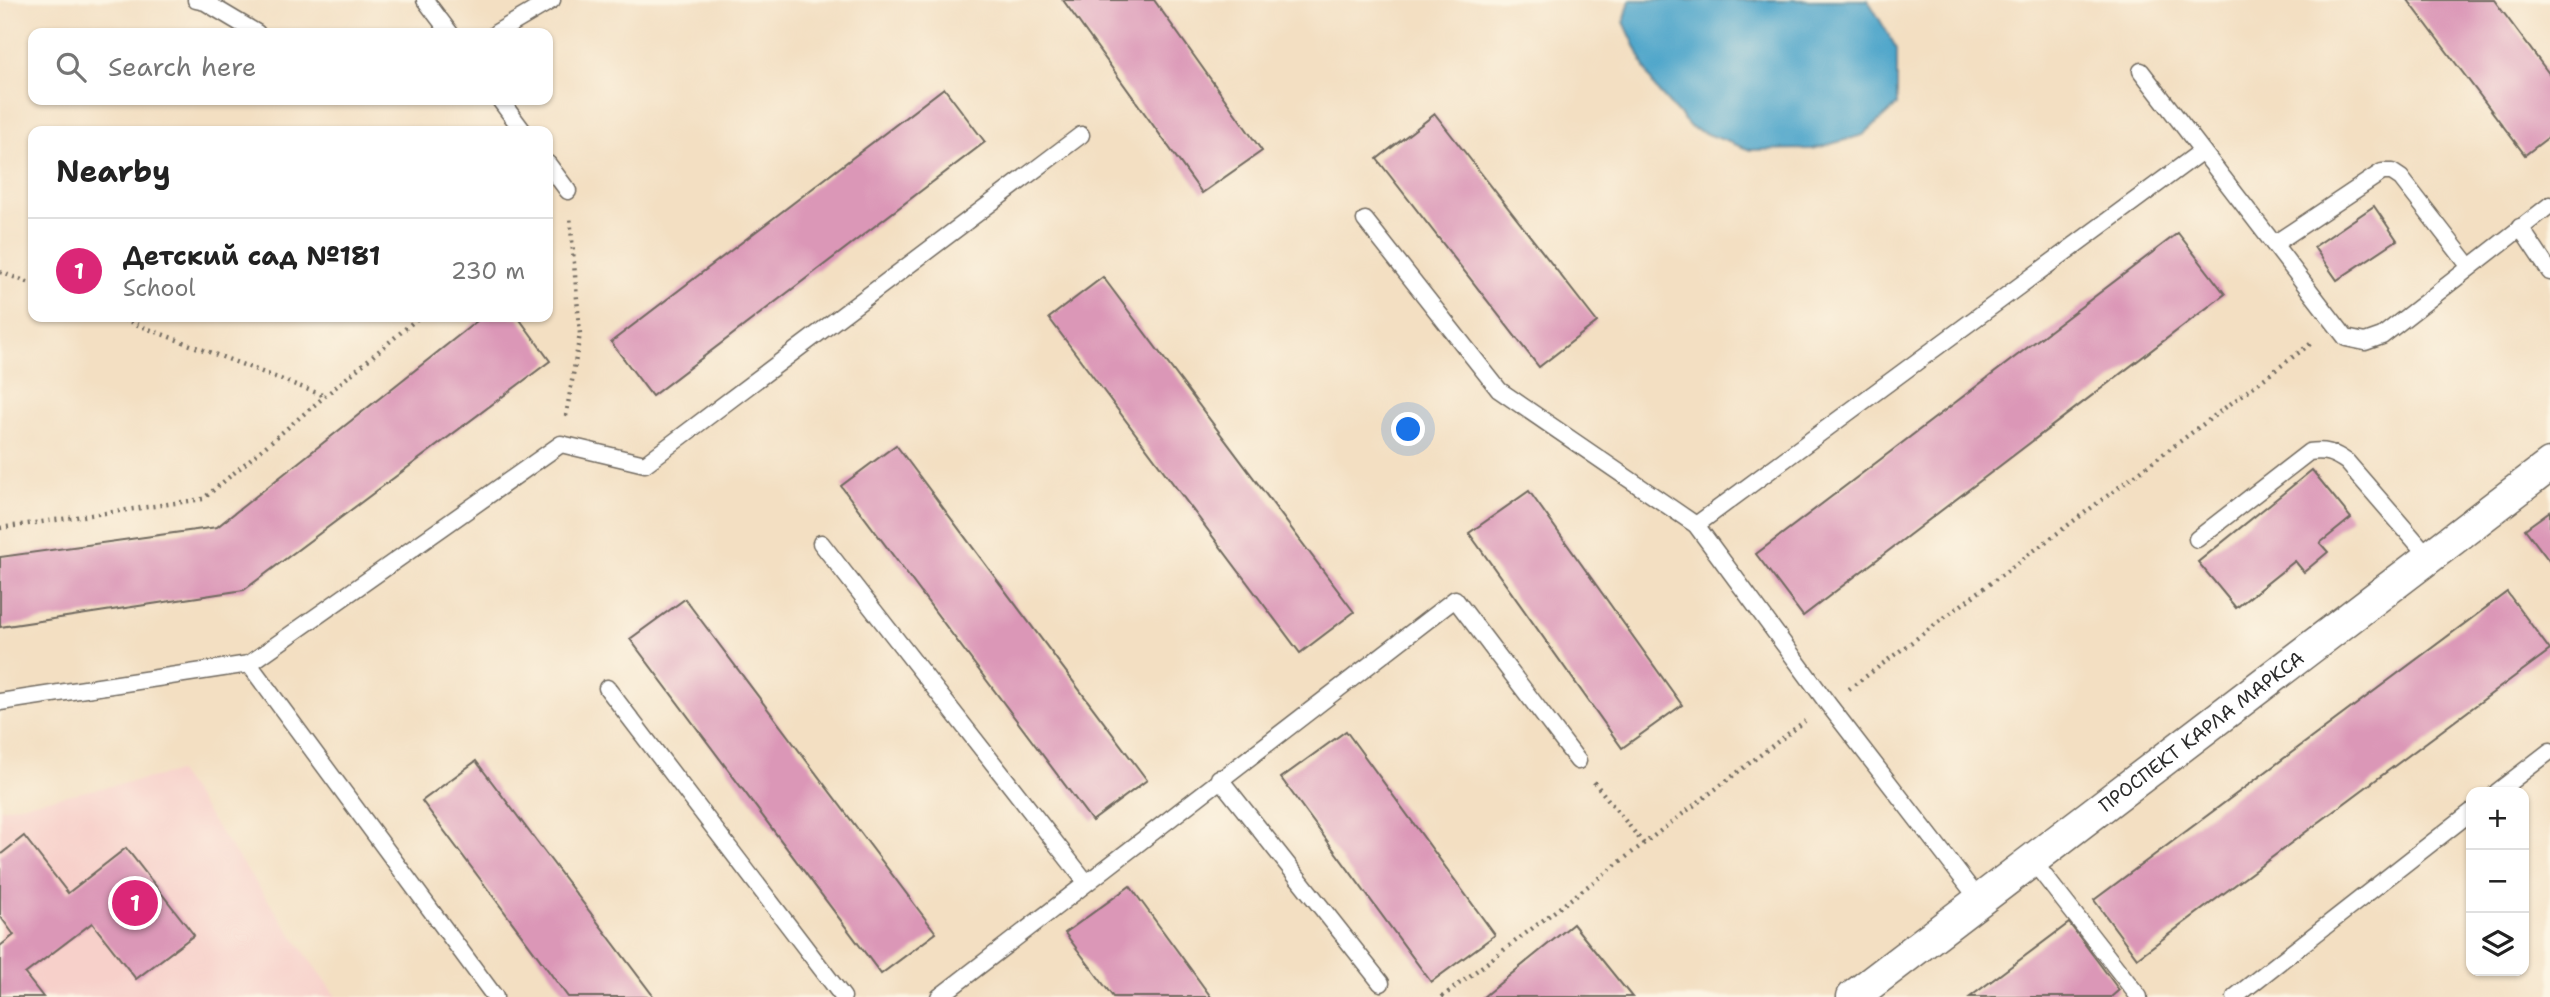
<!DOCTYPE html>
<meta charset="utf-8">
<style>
:root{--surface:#fff;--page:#f6f6f6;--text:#222;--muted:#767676;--line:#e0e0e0;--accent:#db2777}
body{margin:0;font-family:"Shantell Sans",sans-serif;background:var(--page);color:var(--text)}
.controls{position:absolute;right:21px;bottom:21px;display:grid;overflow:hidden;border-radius:14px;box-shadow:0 2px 5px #0004}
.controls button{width:63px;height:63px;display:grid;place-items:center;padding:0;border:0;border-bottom:2px solid var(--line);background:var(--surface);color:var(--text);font:35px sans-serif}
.you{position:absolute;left:1409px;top:430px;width:24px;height:24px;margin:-18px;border:5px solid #fff;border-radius:50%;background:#1a73e8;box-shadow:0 0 0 10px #1a73e833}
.badge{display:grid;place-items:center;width:46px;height:46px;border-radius:50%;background:var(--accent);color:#fff;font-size:23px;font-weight:700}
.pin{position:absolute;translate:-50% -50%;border:4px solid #fff;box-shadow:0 2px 7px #0006}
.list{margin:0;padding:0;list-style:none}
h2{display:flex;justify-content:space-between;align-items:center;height:91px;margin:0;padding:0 28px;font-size:30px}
h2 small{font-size:23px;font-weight:400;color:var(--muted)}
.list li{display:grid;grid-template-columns:46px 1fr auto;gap:21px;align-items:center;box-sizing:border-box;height:105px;padding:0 28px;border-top:2px solid var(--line)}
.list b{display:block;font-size:26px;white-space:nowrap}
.list p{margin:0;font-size:23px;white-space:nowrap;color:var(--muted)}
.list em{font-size:23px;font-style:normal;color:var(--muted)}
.icon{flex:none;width:38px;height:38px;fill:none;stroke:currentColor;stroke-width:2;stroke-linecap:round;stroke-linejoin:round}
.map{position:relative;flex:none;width:2550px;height:997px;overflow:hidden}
.search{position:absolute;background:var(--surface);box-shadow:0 2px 5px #0004;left:28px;top:28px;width:525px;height:77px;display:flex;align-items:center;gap:18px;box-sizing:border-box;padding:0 24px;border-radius:14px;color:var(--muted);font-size:26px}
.panel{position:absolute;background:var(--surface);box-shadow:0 2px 5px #0004;left:28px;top:126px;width:525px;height:196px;border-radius:14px}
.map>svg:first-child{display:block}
</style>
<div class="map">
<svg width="2550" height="997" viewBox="0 0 2550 997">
<rect width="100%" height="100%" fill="#fcf5e5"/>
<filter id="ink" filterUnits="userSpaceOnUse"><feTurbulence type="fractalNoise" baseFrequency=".0143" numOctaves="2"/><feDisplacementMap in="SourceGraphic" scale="14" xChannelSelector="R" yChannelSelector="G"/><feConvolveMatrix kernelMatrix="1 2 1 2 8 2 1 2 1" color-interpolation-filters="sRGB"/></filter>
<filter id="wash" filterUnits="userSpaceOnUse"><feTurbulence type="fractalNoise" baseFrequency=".00686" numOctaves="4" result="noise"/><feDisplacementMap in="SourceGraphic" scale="28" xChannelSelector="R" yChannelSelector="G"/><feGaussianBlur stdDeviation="1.57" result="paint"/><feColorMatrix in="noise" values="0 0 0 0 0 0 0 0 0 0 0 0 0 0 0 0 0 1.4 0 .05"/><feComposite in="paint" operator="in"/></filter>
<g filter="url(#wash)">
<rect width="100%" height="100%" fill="#f3dfc2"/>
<path fill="#f7d0ca" d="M178,772L336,997H0V809Z"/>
<path fill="#4da5ca" stroke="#3c687a" stroke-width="2" d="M1630,0H1868L1897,49V105L1863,135L1813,149L1750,150L1691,128L1654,87L1624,22Z"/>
<g id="blocks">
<g fill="#db97b7">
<path d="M1063,0H1154L1262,151L1202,193Z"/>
<path d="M2408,0H2494L2550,75V136L2525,155Z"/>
<path d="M944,88L985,142L652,396L611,342Z"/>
<path d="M1435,114L1597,322L1539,367L1377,159Z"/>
<path d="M2374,206L2397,240L2337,280L2314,247Z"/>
<path d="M2178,233L2225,294L1803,616L1756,554Z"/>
<path d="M1103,277L1354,612L1300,653L1049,318Z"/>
<path d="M482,317H518L550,361L244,590L0,627V557L217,527Z"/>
<path d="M896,445L1147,780L1092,821L841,486Z"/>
<path d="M2312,470L2351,518L2320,543L2328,552L2304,572L2295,561L2236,608L2198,562Z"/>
<path d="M1529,491L1682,705L1622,748L1469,533Z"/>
<path d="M2550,511V562L2525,529Z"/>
<path d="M2507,592L2550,650L2137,958L2094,900Z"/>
<path d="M685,599L936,933L881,974L630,639Z"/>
<path d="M1346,731L1495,935L1431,982L1281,778Z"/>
<path d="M476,761L654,997H568L422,801Z"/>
<path d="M24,836L68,893L126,848L194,935L136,979L92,923L25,974L43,997H0V946L14,935L0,916V855Z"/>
<path d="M1130,886L1211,997H1113L1065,933Z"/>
<path d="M2069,923L2119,990L2111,997H1970Z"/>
<path d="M1573,924L1632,997H1483Z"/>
</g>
</g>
</g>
<g filter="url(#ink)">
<use href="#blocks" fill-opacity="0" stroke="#716a60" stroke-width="2"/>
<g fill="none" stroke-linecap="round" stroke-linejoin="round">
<defs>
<g id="lane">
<path d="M196,0L205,2L257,33"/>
<path d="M425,0L450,33"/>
<path d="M496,33L552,0"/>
<path d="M2141,71L2346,338L2365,342L2382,336L2550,205"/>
<path d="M500,100L523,131"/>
<path d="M548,164L568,191"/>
<path d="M1365,220L1499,390L1696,525L1828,704L1980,901"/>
<path d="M2520,227L2550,272"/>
<path d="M2274,244L2382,172H2392L2401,178L2470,267"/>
<path d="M1696,525L2202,151"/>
<path d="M2197,539L2309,452C2325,450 2333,452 2347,462L2429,557"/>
<path d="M821,543L1086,882"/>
<path d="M249,664L495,997"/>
<path d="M607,688L843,997"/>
<path d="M0,702L249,664L561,444L645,464L1081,135"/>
<path d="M1219,778L1381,983"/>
<path d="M2497,792L2550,751"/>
<path d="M2032,860L2139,997"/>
<path d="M939,997L1455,599L1578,761"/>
<path d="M2235,997L2471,812"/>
</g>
<g id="street">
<path id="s1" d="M1853,997L2550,465"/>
</g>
</defs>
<use href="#lane" stroke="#716a60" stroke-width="19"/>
<use href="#street" stroke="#716a60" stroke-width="35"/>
<g stroke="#716a60" stroke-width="4.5" stroke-dasharray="2 5" stroke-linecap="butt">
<path d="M0,272L33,284"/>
<path d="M117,317L325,396"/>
<path d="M566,416L580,334L570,216"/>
<path d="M0,528L203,499L419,317"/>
<path d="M1849,689L2313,342"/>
<path d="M1594,782L1644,844"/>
<path d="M1442,997L1805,721"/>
</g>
<use href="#lane" stroke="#fff" stroke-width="16"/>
<use href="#street" stroke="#fff" stroke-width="32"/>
</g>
</g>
<g text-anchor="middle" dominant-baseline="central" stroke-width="5" stroke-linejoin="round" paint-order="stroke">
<g font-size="19" fill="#2b2b2b" stroke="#fcf5e5">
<text stroke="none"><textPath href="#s1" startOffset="438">ПРОСПЕКТ КАРЛА МАРКСА</textPath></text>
</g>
</g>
</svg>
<div class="controls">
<button>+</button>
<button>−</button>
<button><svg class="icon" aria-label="layers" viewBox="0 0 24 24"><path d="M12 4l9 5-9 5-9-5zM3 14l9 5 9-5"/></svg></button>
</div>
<div class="you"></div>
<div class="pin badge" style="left:135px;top:903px">1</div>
<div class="search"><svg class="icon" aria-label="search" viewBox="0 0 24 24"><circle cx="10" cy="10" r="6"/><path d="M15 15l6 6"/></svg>Search here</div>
<section class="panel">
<h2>Nearby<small></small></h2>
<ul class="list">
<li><span class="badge">1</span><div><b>Детский сад №181</b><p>School</p></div><em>230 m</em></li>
</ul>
</section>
</div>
